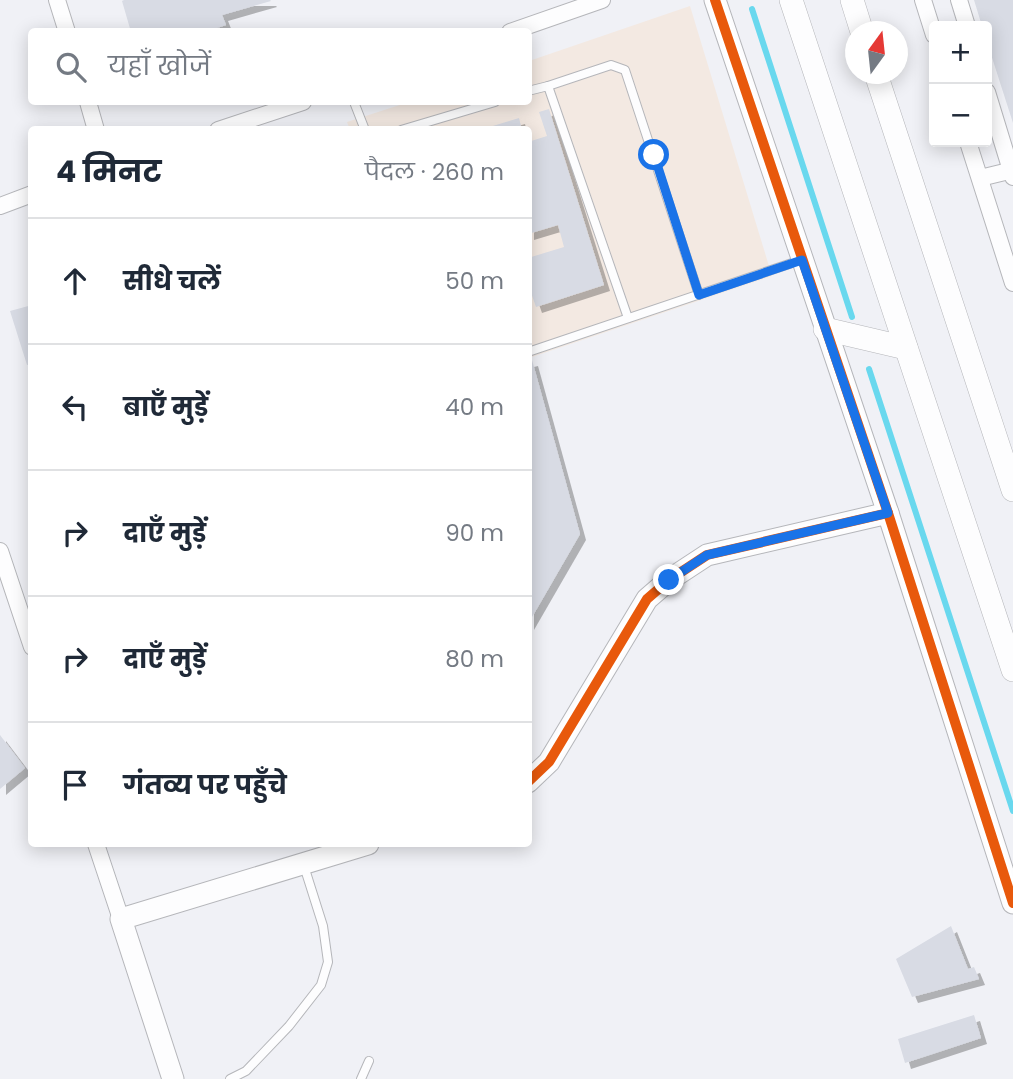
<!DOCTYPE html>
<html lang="hi">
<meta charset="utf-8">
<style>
:root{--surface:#fff;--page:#f6f6f7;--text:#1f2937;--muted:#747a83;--line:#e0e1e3}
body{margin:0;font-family:Poppins,"Noto Sans Devanagari",sans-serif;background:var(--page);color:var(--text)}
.controls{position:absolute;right:21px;top:21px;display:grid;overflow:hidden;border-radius:7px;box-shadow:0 4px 18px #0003}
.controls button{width:63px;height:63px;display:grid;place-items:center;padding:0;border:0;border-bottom:2px solid var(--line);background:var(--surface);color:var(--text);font:35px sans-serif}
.compass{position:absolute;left:845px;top:21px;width:63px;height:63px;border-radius:50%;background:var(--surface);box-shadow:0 4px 18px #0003;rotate:15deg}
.stop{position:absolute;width:21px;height:21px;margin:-16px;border:5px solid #1a73e8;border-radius:50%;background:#fff}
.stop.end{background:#1a73e8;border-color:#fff;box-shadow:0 2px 7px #0008}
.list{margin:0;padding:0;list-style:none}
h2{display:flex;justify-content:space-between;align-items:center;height:91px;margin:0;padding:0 28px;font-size:30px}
h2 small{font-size:23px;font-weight:400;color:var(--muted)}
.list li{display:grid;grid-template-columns:46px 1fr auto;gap:21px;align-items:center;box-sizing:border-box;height:126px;padding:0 28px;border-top:2px solid var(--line)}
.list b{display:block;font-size:26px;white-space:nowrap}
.list em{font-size:23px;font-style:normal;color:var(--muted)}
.icon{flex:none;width:38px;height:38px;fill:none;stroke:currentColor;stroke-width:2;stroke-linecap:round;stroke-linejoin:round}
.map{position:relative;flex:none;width:1013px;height:1079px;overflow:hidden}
.search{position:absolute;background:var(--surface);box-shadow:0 4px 18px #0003;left:28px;top:28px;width:504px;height:77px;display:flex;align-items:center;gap:18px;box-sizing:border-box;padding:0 24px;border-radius:7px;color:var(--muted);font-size:26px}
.panel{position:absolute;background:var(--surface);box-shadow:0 4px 18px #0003;left:28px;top:126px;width:504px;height:721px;border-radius:7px}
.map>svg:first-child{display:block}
</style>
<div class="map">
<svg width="1013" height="1079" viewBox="0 0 1013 1079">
<defs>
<filter id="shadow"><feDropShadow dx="6" dy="6" stdDeviation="0" flood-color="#0004"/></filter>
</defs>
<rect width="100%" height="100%" fill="#f0f1f6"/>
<path fill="#f3e9e2" d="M690,6L772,276L529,358L528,130H350L347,122L409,102H528L529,61Z"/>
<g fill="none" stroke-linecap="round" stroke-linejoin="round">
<g stroke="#69d8ee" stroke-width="6">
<path d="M752,9L852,317"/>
<path d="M869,369L1013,811"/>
</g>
</g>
<g fill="#d8dbe4" filter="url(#shadow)">
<path d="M124,0H270L271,1L222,15L226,25L205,32H131L122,1Z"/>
<path d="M974,0H1013V123L987,42V26H982Z"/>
<path d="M549,109L604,285L536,307L528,284V258L564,247L558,225L528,234V142L547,136L539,112Z"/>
<path d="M519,118L522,130H484L483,129Z"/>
<path d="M32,305V364L27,365L10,311Z"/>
<path d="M532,360L580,534L528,624V361Z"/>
<path d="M0,735L25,768L0,789Z"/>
<path d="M951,926L968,969L974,967L979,979L912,997L896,959Z"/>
<path d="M974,1015L981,1038L905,1063L898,1039Z"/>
</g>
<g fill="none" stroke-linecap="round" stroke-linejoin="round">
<defs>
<g id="service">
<path d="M548,86L611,65L625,70L699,295"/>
<path d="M528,91L548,86L628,318"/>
<path d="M354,102L365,130"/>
<path d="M401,130L495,102"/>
<path d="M528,352L801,260"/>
<path d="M230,1079L246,1071L289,1026L321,985L328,962L323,926L304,866"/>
<path d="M361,1079L369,1061"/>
</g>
<g id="minor">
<path d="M57,0L67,32"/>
<path d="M923,0L934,35"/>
<path d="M959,0L967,26"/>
<path d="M510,32L602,0"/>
<path d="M987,92L1013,177"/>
<path d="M88,102L96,130"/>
<path d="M218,130L303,102"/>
<path d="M968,142L1013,283"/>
<path d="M980,178L1013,170"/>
<path d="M0,206L32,194"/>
<path d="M0,551L32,647"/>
<path d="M96,844L121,919"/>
</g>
<g id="tertiary">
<path d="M715,0L888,513L1013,903"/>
<path d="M528,782L549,762L647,599L669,580L707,555L888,513"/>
<path d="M173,1079L121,919L368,844"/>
</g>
<g id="secondary">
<path d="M791,0L1013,670"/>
<path d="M852,0L862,32"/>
<path d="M876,74L1013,490"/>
<path d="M825,329L906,348"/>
</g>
</defs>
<use href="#service" stroke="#b5b6ba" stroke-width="10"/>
<use href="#minor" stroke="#b5b6ba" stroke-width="18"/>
<use href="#tertiary" stroke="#b5b6ba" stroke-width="23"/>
<use href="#secondary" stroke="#b5b6ba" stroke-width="24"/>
<use href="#service" stroke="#fdfdfe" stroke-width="8"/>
<use href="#minor" stroke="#fdfdfe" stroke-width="16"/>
<use href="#tertiary" stroke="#fdfdfe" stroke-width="21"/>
<use href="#secondary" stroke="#fdfdfe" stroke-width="23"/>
<defs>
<g id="cycleway">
<path d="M715,0L888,513L1013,903"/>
<path d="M528,782L549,762L647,599L669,580L707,555L888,513"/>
</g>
</defs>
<use href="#cycleway" stroke="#fff" stroke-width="15"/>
<use href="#cycleway" stroke="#e8590c" stroke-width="10"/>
</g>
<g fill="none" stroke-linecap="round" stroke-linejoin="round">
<path stroke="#1a73e8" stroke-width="9" d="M654,155L699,295L802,260L888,513L707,555L669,580"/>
</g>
</svg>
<div class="controls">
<button>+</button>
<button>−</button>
</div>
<svg class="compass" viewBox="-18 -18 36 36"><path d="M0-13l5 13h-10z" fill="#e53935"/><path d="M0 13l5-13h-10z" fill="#747a83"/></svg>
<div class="stop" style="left:654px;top:155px"></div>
<div class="stop end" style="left:669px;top:580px"></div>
<div class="search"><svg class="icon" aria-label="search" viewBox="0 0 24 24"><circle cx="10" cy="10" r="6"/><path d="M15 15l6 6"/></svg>यहाँ खोजें</div>
<section class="panel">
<h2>4 मिनट<small>पैदल · 260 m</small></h2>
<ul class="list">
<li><svg class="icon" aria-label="ahead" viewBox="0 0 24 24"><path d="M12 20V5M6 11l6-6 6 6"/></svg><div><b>सीधे चलें</b></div><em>50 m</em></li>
<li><svg class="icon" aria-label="left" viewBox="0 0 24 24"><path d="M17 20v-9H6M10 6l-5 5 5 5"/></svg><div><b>बाएँ मुड़ें</b></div><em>40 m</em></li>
<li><svg class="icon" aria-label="right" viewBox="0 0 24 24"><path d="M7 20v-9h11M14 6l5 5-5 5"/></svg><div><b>दाएँ मुड़ें</b></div><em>90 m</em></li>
<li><svg class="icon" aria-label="right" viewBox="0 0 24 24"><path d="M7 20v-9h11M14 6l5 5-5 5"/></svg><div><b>दाएँ मुड़ें</b></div><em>80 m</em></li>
<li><svg class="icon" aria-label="arrive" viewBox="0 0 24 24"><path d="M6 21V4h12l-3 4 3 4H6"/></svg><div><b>गंतव्य पर पहुँचे</b></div></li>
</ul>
</section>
</div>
